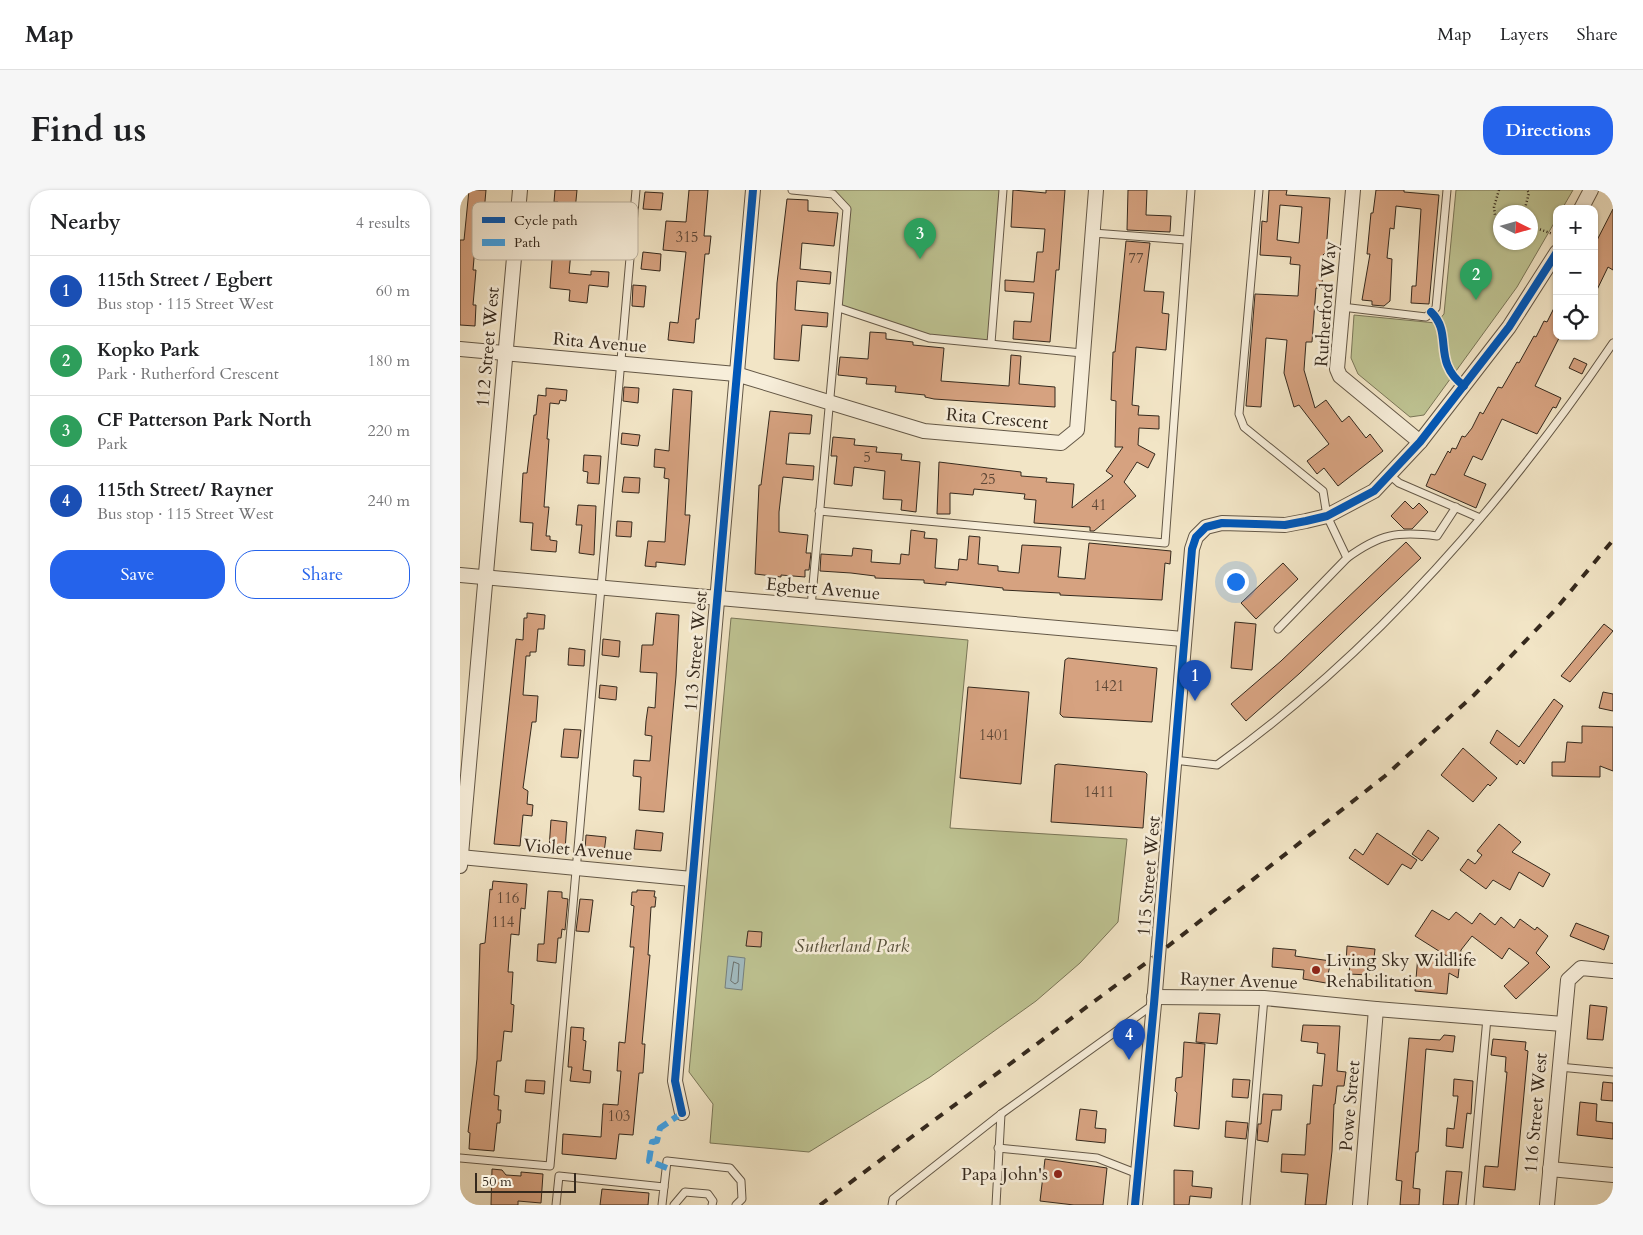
<!DOCTYPE html>
<meta charset="utf-8">
<style>
:root{--surface:#fff;--page:#f6f6f6;--text:#202124;--muted:#757577;--line:#e0e0e0;--accent:#2563eb}
body{margin:0;font-family:Cardo,serif;background:var(--page);color:var(--text)}
.controls{position:absolute;right:15px;top:15px;display:grid;overflow:hidden;border-radius:10px;box-shadow:0 1px 4px #0004}
.controls button{width:45px;height:45px;display:grid;place-items:center;padding:0;border:0;border-bottom:1px solid var(--line);background:var(--surface);color:var(--text);font:25px sans-serif}
.compass{position:absolute;left:1033px;top:15px;width:45px;height:45px;border-radius:50%;background:var(--surface);box-shadow:0 1px 4px #0004;rotate:95deg}
.scale{position:absolute;left:15px;bottom:12px;width:101px;box-sizing:border-box;padding-left:5px;border:2px solid #35291d;border-top:0;font-size:14px;line-height:18px;white-space:nowrap;color:#35291d;-webkit-text-stroke:4px #f7eeda;paint-order:stroke}
.you{position:absolute;left:775px;top:391px;width:18px;height:18px;margin:-12px;border:4px solid #fff;border-radius:50%;background:#1a73e8;box-shadow:0 0 0 8px #1a73e833}
.badge{display:grid;place-items:center;width:32px;height:32px;border-radius:50%;background:var(--accent);color:#fff;font-size:16px;font-weight:700}
.pin{position:absolute;translate:-50% -41px;filter:drop-shadow(0 1px 2px #0008)}
.pin::after{content:'';position:absolute;top:26px;width:18px;height:15px;background:inherit;clip-path:polygon(0 0,100% 0,50% 100%)}
.list{margin:0;padding:0;list-style:none}
h2{display:flex;justify-content:space-between;align-items:center;height:65px;margin:0;padding:0 20px;font-size:21px}
h2 small{font-size:16px;font-weight:400;color:var(--muted)}
.list li{display:grid;grid-template-columns:32px 1fr auto;gap:15px;align-items:center;box-sizing:border-box;height:70px;padding:0 20px;border-top:1px solid var(--line)}
.list b{display:block;font-size:19px;white-space:nowrap}
.list p{margin:0;font-size:16px;white-space:nowrap;color:var(--muted)}
.list em{font-size:16px;font-style:normal;color:var(--muted)}
.actions{display:flex;gap:10px;padding:15px 20px}
.actions a{flex:1;padding:11px 0;border:1px solid var(--accent);border-radius:20px;text-align:center;font-size:18px;color:var(--accent)}
.actions .main{background:var(--accent);color:#fff}
.icon{flex:none;width:28px;height:28px;fill:none;stroke:currentColor;stroke-width:2;stroke-linecap:round;stroke-linejoin:round}
.map{position:relative;flex:none;width:1153px;height:1015px;overflow:hidden;border-radius:20px}
header{display:flex;align-items:center;gap:30px;box-sizing:border-box;height:70px;padding:0 25px;background:var(--surface);border-bottom:1px solid var(--line)}
header strong{font-size:24px}
nav{display:flex;gap:28px;margin-inline-start:auto;font-size:18px}
.intro{display:flex;align-items:center;justify-content:space-between;box-sizing:border-box;height:120px;padding:0 30px}
h1{margin:0;font-size:35px}
.button{padding:12px 22px;border-radius:20px;background:var(--accent);color:#fff;font-size:18px;font-weight:700}
main{display:flex;gap:30px;padding:0 30px}
aside{flex:1;background:var(--surface);border-radius:20px;box-shadow:0 1px 4px #0004}
.map>svg:first-child{display:block}
</style>
<header>
<strong>Map</strong>
<nav><a>Map</a><a>Layers</a><a>Share</a></nav>
</header>
<div class="intro"><h1>Find us</h1><a class="button">Directions</a></div>
<main>
<aside>
<h2>Nearby<small>4 results</small></h2>
<ul class="list">
<li><span class="badge" style="background:#1a4fb4">1</span><div><b>115th Street / Egbert</b><p>Bus stop · 115 Street West</p></div><em>60 m</em></li>
<li><span class="badge" style="background:#2e9e5b">2</span><div><b>Kopko Park</b><p>Park · Rutherford Crescent</p></div><em>180 m</em></li>
<li><span class="badge" style="background:#2e9e5b">3</span><div><b>CF Patterson Park North</b><p>Park</p></div><em>220 m</em></li>
<li><span class="badge" style="background:#1a4fb4">4</span><div><b>115th Street/ Rayner</b><p>Bus stop · 115 Street West</p></div><em>240 m</em></li>
</ul>
<div class="actions"><a class="main">Save</a><a>Share</a></div>
</aside>
<div class="map">
<svg width="1153" height="1015" viewBox="0 0 1153 1015">
<rect width="100%" height="100%" fill="#f2e5c6"/>
<filter id="stains"><feTurbulence type="fractalNoise" baseFrequency=".004" numOctaves="4"/><feColorMatrix values="0 0 0 0 .2 0 0 0 0 .09 0 0 0 0 .02 0 0 0 .5 -.17"/></filter>
<radialGradient id="worn" r=".72"><stop offset=".6" stop-color="#630" stop-opacity="0"/><stop offset="1" stop-color="#630" stop-opacity=".3"/></radialGradient>
<g fill="#bec392" stroke="#7a7658" fill-rule="evenodd">
<path d="M332,0H543L531,153L469,148L379,118L387,19L373,4Z"/>
<path d="M996,0H1113L1102,19H1097V28L1057,97L964,225L950,227L898,184L891,168L894,125L976,133L984,124ZM1040,22H1070V52H1040Z"/>
<path d="M271,428L508,450L490,638L667,649L658,732L620,773L576,811L470,887L349,962L250,953L253,914L229,882Z"/>
</g>
<path fill="#a2bcc1" stroke="#76817f" d="M268,766L285,768L282,800L265,798Z"/>
<g fill="none" stroke-linecap="round" stroke-linejoin="round">
<path stroke="#6c726f" stroke-width="1" d="M274,772L279,774L278,792L275,794L271,791Z"/>
</g>
<g fill="#d6a280" stroke="#35291d" fill-rule="evenodd">
<path d="M9,0H26L22,45H16L13,80H16L13,115H16L15,136L0,135V50H4Z"/>
<path d="M95,0H117L109,83L131,85V81L149,82L148,97L129,95L127,113L109,111L110,100L90,98L93,57H91L92,40H94L96,33L98,12H94Z"/>
<path d="M229,0H248L244,46H251L249,64H245L239,129H236L234,153L208,150L210,132L218,133L226,62L203,60L206,31L226,32Z"/>
<path d="M553,0L586,3V0H605L599,80H596L590,152L553,149L554,131L571,132L574,103L545,101V90L574,92L577,62H583L585,39L551,37Z"/>
<path d="M668,0H687L686,25L711,26L710,42L667,40Z"/>
<path d="M809,0H827L826,5L870,8L866,62L863,65L862,98H856L852,152H846L844,180L855,218L866,210L882,232L889,226L906,248L910,244L923,261L878,296L864,278L857,284L847,271L869,254L839,215L834,217L824,183L827,150L806,148L801,217L786,216L795,104L838,106L840,75L830,74L831,67L800,65L802,31L807,32ZM820,15L842,17L839,53L817,50Z"/>
<path d="M916,0H944V2L979,5L969,114L951,113L952,96H956L961,19L936,16L934,39L930,38L927,68L932,69L930,111L924,116L912,115V111L902,110L910,64H907L911,23H913Z"/>
<path d="M185,2L203,3L201,20L183,19Z"/>
<path d="M327,9L348,10V21L378,23L374,56L342,53L340,79L371,82L370,94L337,91L335,120L368,123L367,137L342,135L339,171L314,169L317,93Z"/>
<path d="M1153,19V80L1148,77L1134,106V56Z"/>
<path d="M666,51L690,53L684,101L704,102L702,123L709,124L706,160L676,157L672,215L679,216L678,225L699,226V239L679,238L678,255L695,264L688,278L677,272L664,292L676,306L634,341H630V337L574,333L576,310L564,309L565,304L514,299L513,305L490,303V324H477L479,272L561,282V286L587,288L586,292L614,294L612,318L653,286L646,281L663,257H655L656,211L651,210L653,162H655Z"/>
<path d="M183,62L201,64L200,81L181,79Z"/>
<path d="M173,95L186,96L184,117L172,116Z"/>
<path d="M1097,112V146H1100L1075,196L1101,208L1096,218L1093,217L1077,244L1042,229L1022,270L1013,266L1004,285L1026,294L1016,318L966,296L971,284L975,285L988,261L990,263L992,258L996,259L1002,246L1005,247L1012,238L1020,222L1023,224L1038,197L1042,198L1057,172L1059,173L1074,146L1076,147L1084,131L1087,132Z"/>
<path d="M410,142L426,143V149L453,152V155L484,158L481,191L549,196L551,165L561,166L559,194L595,197V217L474,209L465,207V205L435,202L436,196L406,194L407,188L378,185L380,167L408,169Z"/>
<path d="M1114,168L1127,174L1122,184L1109,178Z"/>
<path d="M164,197L179,198L178,213L163,211Z"/>
<path d="M86,198L107,200L106,211L100,210L99,214L90,213L87,249H89L84,317H89L86,346H90V350L97,351L96,362L71,360L73,333L60,332L63,283H67L74,225H76L78,205L86,206Z"/>
<path d="M213,199L232,201L225,325H230L225,375L196,372V377L185,376L188,351L205,352L209,289L204,288L205,278L194,277L195,259L209,261Z"/>
<path d="M310,221L352,225L350,244L329,243L326,274L354,276L353,290L323,287L319,322V342L348,345L346,363H351L349,380H345V387L321,385V387L295,384L299,295H301Z"/>
<path d="M162,243L180,245L178,256L161,254Z"/>
<path d="M373,247L395,249L394,255L417,257L416,262L442,264L441,270L460,272L456,322L441,320L442,310L423,309L425,281L394,277L392,296L374,294L377,266H371Z"/>
<path d="M124,265L141,266L139,294L127,293L128,282L123,281Z"/>
<path d="M164,287L180,288L179,303L162,302Z"/>
<path d="M945,311L953,319L959,313L968,322L952,339H944L931,326Z"/>
<path d="M118,315L136,316L134,365L119,363L122,335H116Z"/>
<path d="M157,331L172,332L171,347L156,346Z"/>
<path d="M451,340L465,342L464,348L477,349L475,378L498,380L499,369L507,370L509,346L520,347L518,374L538,376V381L559,383L562,355L601,357L598,387L625,389L629,353L711,361L710,374L705,373L702,410L600,405V403L543,400V398L486,392V395L464,393V390L415,388V386L391,383L360,381L361,364L392,366L393,358L412,360L411,372L440,374L441,364L449,365Z"/>
<path d="M946,352L961,368L840,483L786,531L771,514L821,471Z"/>
<path d="M823,373L838,389L796,429L781,413Z"/>
<path d="M67,423L85,425V426L84,439H78L76,462H70V466H66L63,505L78,506L76,532H72L63,598L68,601L67,614L73,615L72,626L63,625L60,656L34,654L56,449L63,450L64,428H67Z"/>
<path d="M196,423L219,425L216,486L204,622L179,620L181,587L173,586L174,570L190,571L192,546L185,545L186,531L188,517L195,518L197,483L180,482L182,455H193Z"/>
<path d="M775,432L796,434L792,480L771,478Z"/>
<path d="M1144,434L1153,441L1110,492L1101,486Z"/>
<path d="M143,449L160,451L159,467L142,465Z"/>
<path d="M109,458L125,460L124,476L108,475Z"/>
<path d="M608,468L697,478L692,532L603,527L600,524L605,470Z"/>
<path d="M140,495L157,497L156,510L139,508Z"/>
<path d="M508,497L569,502L561,594L500,588Z"/>
<path d="M1143,502L1153,504V521L1139,518Z"/>
<path d="M1094,509L1103,516L1064,574L1060,570L1057,575L1030,553L1037,540L1059,557Z"/>
<path d="M1122,536L1153,537V581L1140,576V587L1092,586V572H1105L1107,552L1122,553Z"/>
<path d="M104,539L121,540L118,568L101,567Z"/>
<path d="M1003,558L1037,588L1030,596L1028,594L1013,612L981,585Z"/>
<path d="M598,574L685,582L687,584L683,638L591,632L595,575Z"/>
<path d="M91,630L107,632L105,660L89,659Z"/>
<path d="M1039,634L1061,652L1052,662L1090,684L1083,697L1059,682L1050,700L1033,690L1026,699L1000,680L1008,669L1015,674L1022,665L1017,661Z"/>
<path d="M176,640L203,643L201,661L174,659Z"/>
<path d="M968,640L979,648L962,671L952,664Z"/>
<path d="M917,643L957,670L951,679L942,674L928,695L889,668L895,659L903,665Z"/>
<path d="M126,645L146,647L144,663L125,661Z"/>
<path d="M33,691L67,694L65,719L61,718L59,745L51,744L48,782H53L51,814L54,815L52,842L44,841L41,871H37L34,905L39,906L38,920H41L40,933H37L34,961L9,959L10,943L8,942L17,869L20,754L25,753L30,699L32,700Z"/>
<path d="M177,700L195,701L194,707H196L195,717H191L188,765H190L182,854H185L184,869L183,883H179L173,945L159,944L156,969L102,964L103,944L141,947L143,914L158,915L161,881H157L159,852L165,853L174,757H170L174,716L171,715L172,702H177Z"/>
<path d="M88,701L102,702V708L108,709L105,740L102,739L101,748H98L96,773L77,771L78,754H84Z"/>
<path d="M120,709L133,710L129,742L116,741Z"/>
<path d="M972,720L989,730L996,722L1012,734L1020,723L1035,735L1041,727L1054,738L1060,729L1075,740L1077,737L1088,746L1076,763L1090,777L1056,809L1044,796L1069,773L1049,758L1042,769L1012,746L1001,760L998,788L989,783L987,804L955,801L958,765L990,768L955,746Z"/>
<path d="M1116,733L1149,746L1144,760L1110,746Z"/>
<path d="M288,741L302,742L301,757L286,756Z"/>
<path d="M887,756L915,759L913,777L910,776L909,785L889,784L890,775L886,774Z"/>
<path d="M813,758L836,760L835,766L871,771L866,793L843,789L844,780L812,777Z"/>
<path d="M1130,815L1147,817L1143,850L1127,849Z"/>
<path d="M739,823L760,824L757,854L736,852Z"/>
<path d="M843,835L880,836L877,881L886,882L884,896H877L875,914H874L872,961L866,1015H845L848,984L821,982L822,964L845,965L847,934H850L853,895L862,896L865,864L857,863L858,853L841,851Z"/>
<path d="M111,837L124,838L123,850L126,851L123,880L131,881L130,893L110,891L112,877H108Z"/>
<path d="M984,845L995,846L993,862L966,859L958,962H956L953,998L960,999L959,1015H940L942,991L936,990L949,848L980,850Z"/>
<path d="M1033,849L1066,852L1065,860L1068,861L1055,1000L1023,997L1025,976L1038,977L1047,882H1045L1046,867L1031,865Z"/>
<path d="M724,852L745,854L739,939L714,936L717,903L715,901L716,888L722,887Z"/>
<path d="M773,889L790,890L788,908L772,907Z"/>
<path d="M994,889L1013,891L1011,924L1007,923L1003,958L986,956L987,938L994,939L998,906H993Z"/>
<path d="M66,890L85,891L84,904L65,902Z"/>
<path d="M1143,892L1153,893V911L1141,910Z"/>
<path d="M803,904L822,905L821,920H812L808,952L797,950L798,934H801Z"/>
<path d="M1120,912L1137,914L1136,931L1153,933V949L1117,945Z"/>
<path d="M620,919L637,921L635,938L646,939L645,953L616,950Z"/>
<path d="M766,931L788,933L786,949L765,947Z"/>
<path d="M585,969L647,978L643,1015H614L580,1011Z"/>
<path d="M32,979L42,980L46,985L61,986V982L83,984L81,1013L58,1011V1015H31Z"/>
<path d="M714,980L733,981L732,996L752,998L751,1008L730,1006L729,1015H714Z"/>
<path d="M986,981L1002,982L998,1015H983Z"/>
<path d="M142,999L189,1003L188,1015H140Z"/>
</g>
<g fill="none" stroke-linecap="round" stroke-linejoin="round">
<defs>
<g id="service">
<path d="M332,0L373,4L387,19L351,417"/>
<path d="M799,0L779,224L784,237L863,301L867,326L887,368L818,439"/>
<path d="M633,43L726,50"/>
<path d="M882,117L966,127L976,118L987,0"/>
<path d="M379,118L469,148L622,163"/>
<path d="M531,153L543,0"/>
<path d="M931,286L939,293L1020,328"/>
<path d="M359,321L705,353L731,0"/>
<path d="M887,368C920,344 937,341 977,346L996,317"/>
<path d="M714,570L757,575C915,462 1045,312 1153,153"/>
<path d="M1099,877L1153,882"/>
<path d="M538,958L637,968L678,984"/>
<path d="M0,968L90,976L176,0"/>
<path d="M204,997L207,971L270,978L281,991L282,1009L276,1015"/>
<path d="M96,1015L99,986L204,997L202,1015"/>
<path d="M214,1015L225,1002L248,1004L253,1011L252,1015"/>
<path d="M432,1015L433,1009L541,924L694,814"/>
<path d="M536,1015L541,924"/>
<path d="M786,1015L804,808"/>
<path d="M1010,1015L1027,828"/>
</g>
<g id="minor">
<path d="M893,0L877,179L880,186L960,252"/>
<path d="M1121,19L1131,0"/>
<path d="M0,159L276,184L464,241L601,253L617,240L636,0"/>
<path d="M0,385L723,449"/>
<path d="M0,667L232,689"/>
<path d="M0,676L60,0"/>
<path d="M694,807L804,808L916,819L1103,834"/>
<path d="M222,923L215,891L293,0"/>
<path d="M1090,979L1153,985"/>
<path d="M675,1015L694,814L732,359L736,347L746,337L762,333L825,335L846,331L867,326L914,301L960,252L1049,137L1097,62"/>
<path d="M900,1015L916,819"/>
<path d="M1087,1015L1108,790L1121,778L1153,781"/>
</g>
</defs>
<use href="#service" stroke="#645847" stroke-width="9"/>
<use href="#minor" stroke="#645847" stroke-width="16"/>
<g stroke="#35291d" stroke-width="2.5" stroke-dasharray="1 2.5" stroke-linecap="butt">
<path d="M1039,0L1034,17L1035,26L1040,30"/>
<path d="M1064,22L1069,3L1067,0"/>
<path d="M1070,36L1093,44"/>
</g>
<use href="#service" stroke="#f7eeda" stroke-width="7"/>
<use href="#minor" stroke="#f7eeda" stroke-width="14"/>
<path stroke="#35291d" stroke-width="4" stroke-dasharray="9 9" stroke-linecap="butt" d="M360,1015L698,764L925,586L1014,505L1095,420L1153,350"/>
<path stroke="#3ea3ea" stroke-width="6" stroke-dasharray="12 6" stroke-linecap="butt" d="M207,978L189,971L192,952L197,951L200,938L222,923"/>
<defs>
<g id="cycleway">
<path d="M971,122C994,144 971,171 1004,196"/>
<path d="M222,923L215,891L293,0"/>
<path d="M675,1015L694,814L732,359L736,347L746,337L762,333L825,335L846,331L867,326L914,301L960,252L1049,137L1097,62"/>
</g>
</defs>
<use href="#cycleway" stroke="#f7eeda" stroke-width="11"/>
<use href="#cycleway" stroke="#0057b8" stroke-width="8"/>
</g>
<g fill="#8f2418" stroke="#f7eeda" stroke-width="2">
<circle cx="856" cy="780" r="5"/>
<circle cx="598" cy="984" r="5"/>
</g>
<g text-anchor="middle" dominant-baseline="central" stroke-width="5" stroke-linejoin="round" paint-order="stroke">
<g font-size="15" fill="#5d4736">
<text x="227" y="47">315</text>
<text x="676" y="68">77</text>
<text x="407" y="267">5</text>
<text x="528" y="289">25</text>
<text x="639" y="315">41</text>
<text x="649" y="496">1421</text>
<text x="534" y="545">1401</text>
<text x="639" y="602">1411</text>
<text x="48" y="708">116</text>
<text x="43" y="732">114</text>
<text x="159" y="926">103</text>
</g>
<g font-size="18" fill="#35291d" stroke="#f7eeda">
<text transform="translate(866 114) rotate(-86)">Rutherford Way</text>
<text transform="translate(140 153) rotate(5)">Rita Avenue</text>
<text transform="translate(28 157) rotate(-85)">112 Street West</text>
<text transform="translate(537 229) rotate(5)">Rita Crescent</text>
<text transform="translate(363 399) rotate(5)">Egbert Avenue</text>
<text transform="translate(236 461) rotate(-85)">113 Street West</text>
<text transform="translate(118 660) rotate(5)">Violet Avenue</text>
<text transform="translate(689 686) rotate(-85)">115 Street West</text>
<text transform="translate(779 791) rotate(2)">Rayner Avenue</text>
<text transform="translate(890 916) rotate(-85)">Powe Street</text>
<text transform="translate(1076 923) rotate(-85)">116 Street West</text>
</g>
<g font-size="18" font-style="italic" fill="#57503a" stroke="#f7eeda">
<text x="392" y="756">Sutherland Park</text>
</g>
<g font-size="18" fill="#35291d" stroke="#f7eeda" text-anchor="start">
<text x="866" y="770">Living Sky Wildlife<tspan x="866" dy="21">Rehabilitation</tspan></text>
<text x="588" y="984" text-anchor="end">Papa John's</text>
</g>
</g>
<rect x="12" y="12" width="166" height="58" rx="8" fill="#f7eeda" stroke="#bdb3a1" stroke-width="1"/>
<rect x="22" y="27" width="23" height="6" fill="#0057b8"/>
<rect x="22" y="49" width="23" height="7" fill="#3ea3ea"/>
<g font-size="14" fill="#35291d">
<text x="54" y="35">Cycle path</text>
<text x="54" y="57">Path</text>
</g>
<rect width="100%" height="100%" filter="url(#stains)"/>
<rect width="100%" height="100%" fill="url(#worn)"/>
</svg>
<div class="controls">
<button>+</button>
<button>−</button>
<button><svg class="icon" aria-label="locate" viewBox="0 0 24 24"><circle cx="12" cy="12" r="6"/><path d="M12 2v4M12 18v4M2 12h4M18 12h4"/></svg></button>
</div>
<svg class="compass" viewBox="-18 -18 36 36"><path d="M0-13l5 13h-10z" fill="#e53935"/><path d="M0 13l5-13h-10z" fill="#757577"/></svg>
<div class="scale">50 m</div>
<div class="you"></div>
<div class="pin badge" style="left:735px;top:511px;background:#1a4fb4">1</div>
<div class="pin badge" style="left:1016px;top:110px;background:#2e9e5b">2</div>
<div class="pin badge" style="left:460px;top:69px;background:#2e9e5b">3</div>
<div class="pin badge" style="left:669px;top:870px;background:#1a4fb4">4</div>
</div>
</main>
